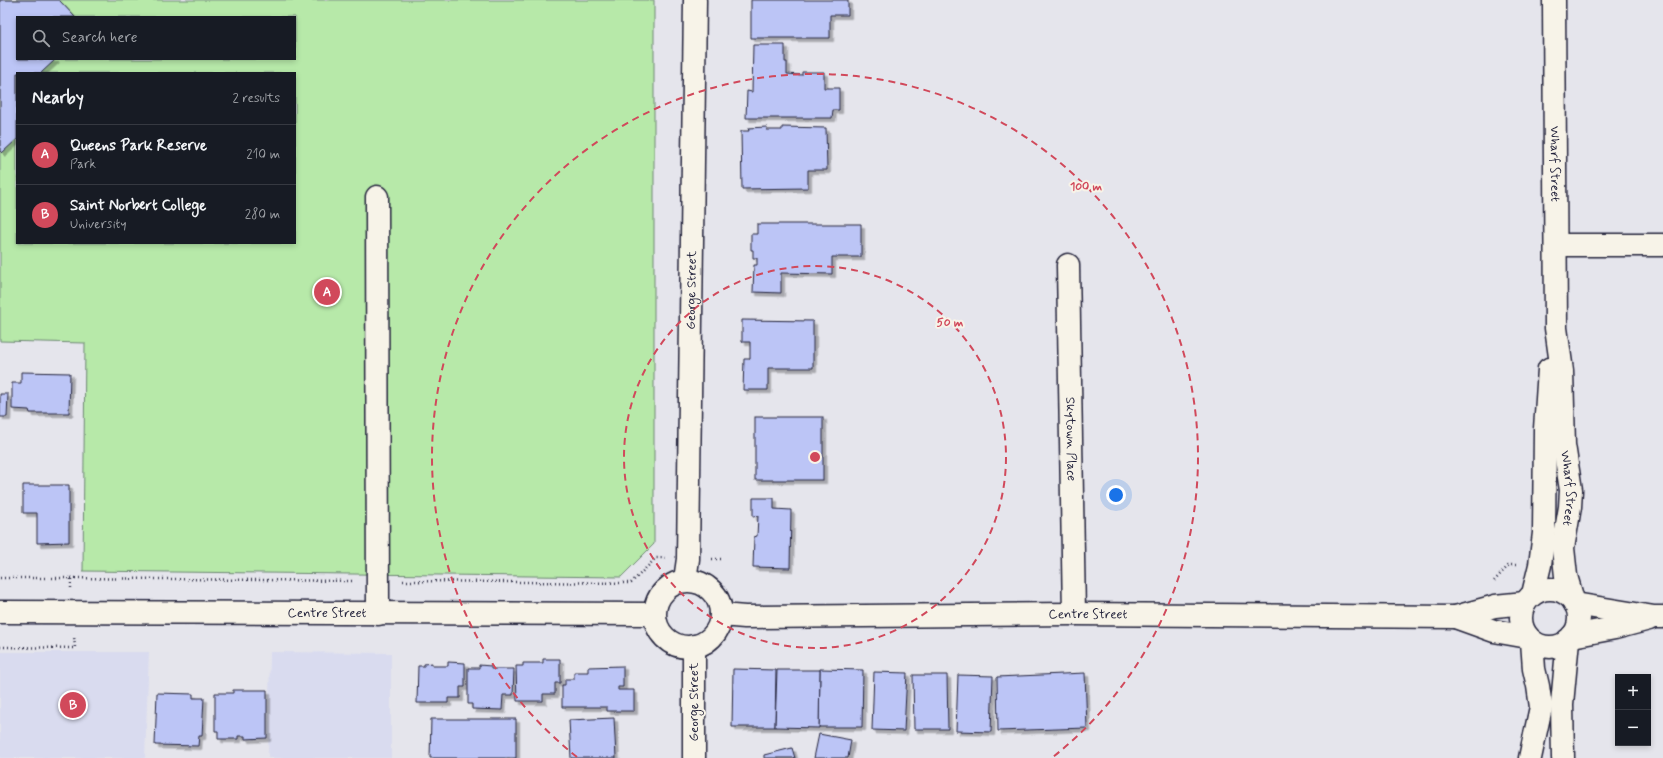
<!DOCTYPE html>
<meta charset="utf-8">
<style>
:root{--surface:#171b24;--page:#20242c;--text:#f1f3f6;--muted:#9ea1a6;--line:#363941;--accent:#d1495b}
body{margin:0;font-family:Mynerve,sans-serif;background:var(--page);color:var(--text)}
.controls{position:absolute;right:12px;bottom:12px;display:grid;overflow:hidden;border-radius:0px;box-shadow:0 2px 6px #0003}
.controls button{width:36px;height:36px;display:grid;place-items:center;padding:0;border:0;border-bottom:1px solid var(--line);background:var(--surface);color:var(--text);font:20px sans-serif}
.you{position:absolute;left:1116px;top:495px;width:14px;height:14px;margin:-10px;border:3px solid #fff;border-radius:50%;background:#1a73e8;box-shadow:0 0 0 6px #1a73e833}
.badge{display:grid;place-items:center;width:26px;height:26px;border-radius:50%;background:var(--accent);color:#fff;font-size:13px;font-weight:700}
.pin{position:absolute;translate:-50% -50%;border:2px solid #fff;box-shadow:0 1px 4px #0006}
.list{margin:0;padding:0;list-style:none}
h2{display:flex;justify-content:space-between;align-items:center;height:52px;margin:0;padding:0 16px;font-size:17px}
h2 small{font-size:13px;font-weight:400;color:var(--muted)}
.list li{display:grid;grid-template-columns:26px 1fr auto;gap:12px;align-items:center;box-sizing:border-box;height:60px;padding:0 16px;border-top:1px solid var(--line)}
.list b{display:block;font-size:15px;white-space:nowrap}
.list p{margin:0;font-size:13px;white-space:nowrap;color:var(--muted)}
.list em{font-size:13px;font-style:normal;color:var(--muted)}
.icon{flex:none;width:22px;height:22px;fill:none;stroke:currentColor;stroke-width:2;stroke-linecap:round;stroke-linejoin:round}
.map{position:relative;flex:none;width:1663px;height:758px;overflow:hidden}
.search{position:absolute;background:var(--surface);box-shadow:0 2px 6px #0003;left:16px;top:16px;width:280px;height:44px;display:flex;align-items:center;gap:10px;box-sizing:border-box;padding:0 14px;border-radius:0px;color:var(--muted);font-size:15px}
.panel{position:absolute;background:var(--surface);box-shadow:0 2px 6px #0003;left:16px;top:72px;width:280px;height:172px;border-radius:0px}
.map>svg:first-child{display:block}
</style>
<div class="map">
<svg width="1663" height="758" viewBox="0 0 1663 758">
<defs>
<filter id="shadow"><feDropShadow dx="3.5" dy="3.5" stdDeviation="0" flood-color="#0004"/></filter>
</defs>
<rect width="100%" height="100%" fill="#e5e5ec"/>
<filter id="ink" filterUnits="userSpaceOnUse"><feTurbulence type="fractalNoise" baseFrequency=".025" numOctaves="2"/><feDisplacementMap in="SourceGraphic" scale="8" xChannelSelector="R" yChannelSelector="G"/><feConvolveMatrix kernelMatrix="1 2 1 2 8 2 1 2 1" color-interpolation-filters="sRGB"/></filter>
<g filter="url(#ink)">
<g fill="#d9dbef">
<path d="M0,652H149L145,758H0Z"/>
<path d="M270,652L391,653V758H268Z"/>
</g>
<path fill="#b7e9a9" stroke="#6c8672" fill-rule="evenodd" d="M0,0H654V544L621,577L83,571L85,343L0,341ZM17,17H295V59H17ZM17,73H295V243H17Z"/>
<g fill="#bcc5f6" stroke="#22223b" filter="url(#shadow)">
<path d="M0,0H59L75,17H17V59H56L41,73H17V139L2,153L0,151Z"/>
<path d="M751,0H848V15H830V38H751Z"/>
<path d="M753,45H785V62H787V74L802,75V72H824V88H839V110H833L832,118H746L747,91L752,92Z"/>
<path d="M767,127V130H782V127L826,128L827,170H808V188L742,189L741,131H749L748,128Z"/>
<path d="M757,224H861V257H832V274L781,273V293L753,292L754,265H757V258H753V250H751V234H757Z"/>
<path d="M742,320L813,321V368H768V390H743L744,359H750V342H742Z"/>
<path d="M21,372L70,373L69,413H30L29,410L12,409V383H21Z"/>
<path d="M0,394H8L7,417H0Z"/>
<rect x="755" y="417" width="68" height="63"/>
<path d="M23,485H69V542L37,543V513H23Z"/>
<path d="M753,498H774V509L791,510L790,568L753,567L754,537L757,536L758,516L753,517Z"/>
<path d="M543,659H560V683H555V694H543V701H517L516,666H523V663H543Z"/>
<path d="M448,662L465,663V687H460V698H448V703H417L418,666H424V664L432,663V666H448Z"/>
<path d="M479,665L491,666V669H514L513,695H503L502,710L472,709V704H468V668H479Z"/>
<path d="M623,666V687H618V690H634V711H607V707H562V685H565V679H574V672H588V667Z"/>
<path d="M733,669L776,670L775,727H732Z"/>
<path d="M820,669L863,670L862,727H819Z"/>
<path d="M777,670H820L819,728L775,727Z"/>
<path d="M874,672L907,673L904,731L872,730Z"/>
<path d="M1085,673L1087,728L998,731L997,677Z"/>
<path d="M913,675H947L948,729H914Z"/>
<path d="M958,675L993,676L991,732L956,731Z"/>
<path d="M233,690H267V738L245,739V736H238V739H218V731H215V693H233Z"/>
<path d="M157,693L193,694V698H204L202,736H199L198,746L155,745Z"/>
<path d="M614,718L616,758H571L569,720Z"/>
<path d="M431,719H516V758H430Z"/>
<path d="M819,734L851,740L848,758H814Z"/>
<path d="M792,748L795,758H764V755Z"/>
</g>
<g fill="none" stroke-linecap="round" stroke-linejoin="round">
<defs>
<g id="minor">
<path id="s1" d="M1554,0L1556,328L1562,371L1564,445L1571,490L1570,507L1563,548L1566,576L1573,600"/>
<path d="M377,197L378,614"/>
<path d="M1557,245H1663"/>
<path id="s2" d="M1068,265L1074,614"/>
<path id="s3" d="M685,580L688,559L695,0"/>
<circle cx="688" cy="614" r="33"/>
<circle cx="1550" cy="618" r="29"/>
<path d="M1533,594L1540,565L1544,533L1545,429L1549,369"/>
<path d="M1575,604L1654,617H1663"/>
<path id="s4" d="M0,612L654,614"/>
<path id="s5" d="M721,615L745,617L1074,614L1455,617L1495,606L1525,603"/>
<path d="M1455,617L1494,631L1528,637"/>
<path d="M1572,636L1615,628L1649,619"/>
<path d="M694,758V646"/>
<path d="M1530,758L1541,707L1538,686L1534,669L1532,641"/>
<path d="M1563,758L1562,704L1568,640"/>
</g>
</defs>
<use href="#minor" stroke="#22223b" stroke-width="25"/>
<g stroke="#22223b" stroke-width="2.5" stroke-dasharray="1 3" stroke-linecap="butt">
<path d="M712,559H721"/>
<path d="M0,578H71V589"/>
<path d="M71,578L354,581"/>
<path d="M403,581L631,583L656,558H665"/>
<path d="M1494,581L1509,565H1516"/>
<path d="M0,647L75,648L74,636"/>
</g>
<use href="#minor" stroke="#f7f3e8" stroke-width="22"/>
</g>
</g>
<g fill="none" stroke="#d1495b" stroke-width="2" stroke-dasharray="7 5">
<circle cx="815" cy="457" r="191"/>
<path d="M577 757A383 383 0 1 1 1053 757"/>
</g>
<g text-anchor="middle" dominant-baseline="central" stroke-width="4" stroke-linejoin="round" paint-order="stroke">
<g font-size="13" fill="#22223b" stroke="#f7f3e8">
<text stroke="none"><textPath href="#s1" startOffset="164">Wharf Street</textPath></text>
<text stroke="none"><textPath href="#s3" startOffset="290">George Street</textPath></text>
<text stroke="none"><textPath href="#s2" startOffset="174">Skytown Place</textPath></text>
<text stroke="none"><textPath href="#s1" startOffset="489">Wharf Street</textPath></text>
<text stroke="none"><textPath href="#s4" startOffset="327">Centre Street</textPath></text>
<text stroke="none"><textPath href="#s5" startOffset="367">Centre Street</textPath></text>
<text transform="translate(694 702) rotate(-90)">George Street</text>
</g>
</g>
<circle cx="815" cy="457" r="6" fill="#d1495b" stroke="#f7f3e8" stroke-width="2"/>
<g font-size="12" text-anchor="middle" font-weight="bold" fill="#d1495b" stroke="#f7f3e8" stroke-width="4" stroke-linejoin="round" paint-order="stroke">
<text x="1086" y="190">100 m</text>
<text x="950" y="326">50 m</text>
</g>
</svg>
<div class="controls">
<button>+</button>
<button>−</button>
</div>
<div class="you"></div>
<div class="pin badge" style="left:327px;top:292px">A</div>
<div class="pin badge" style="left:73px;top:705px">B</div>
<div class="search"><svg class="icon" aria-label="search" viewBox="0 0 24 24"><circle cx="10" cy="10" r="6"/><path d="M15 15l6 6"/></svg>Search here</div>
<section class="panel">
<h2>Nearby<small>2 results</small></h2>
<ul class="list">
<li><span class="badge">A</span><div><b>Queens Park Reserve</b><p>Park</p></div><em>210 m</em></li>
<li><span class="badge">B</span><div><b>Saint Norbert College</b><p>University</p></div><em>280 m</em></li>
</ul>
</section>
</div>
